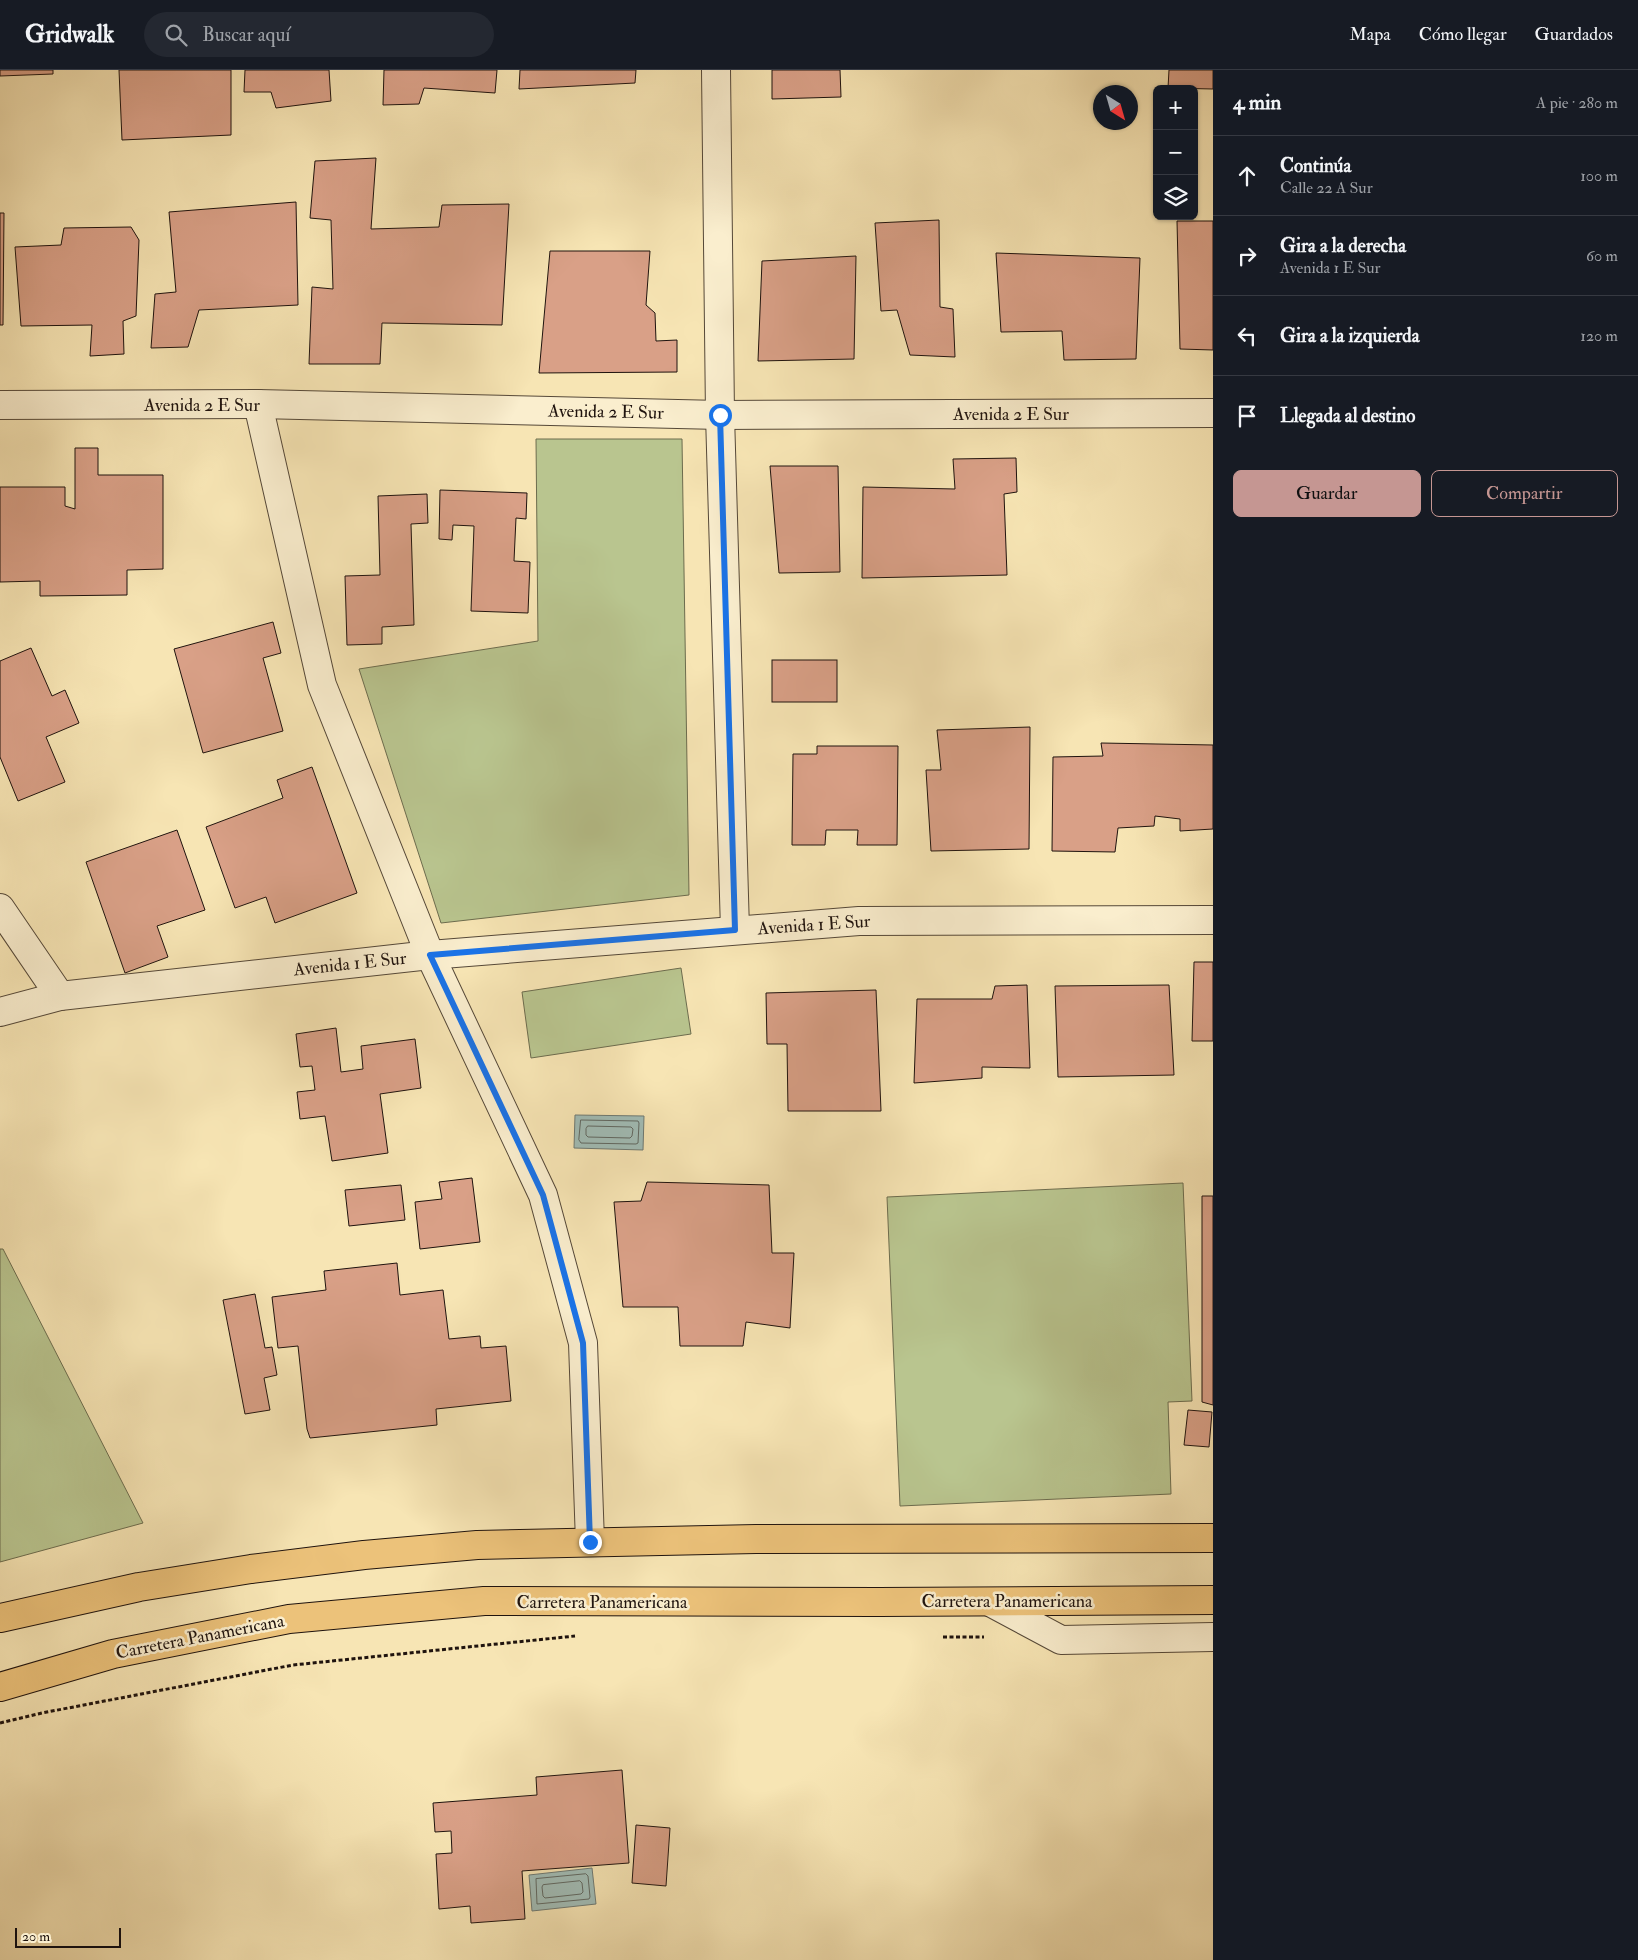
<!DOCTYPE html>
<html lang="es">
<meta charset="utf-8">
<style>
:root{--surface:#171b24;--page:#242831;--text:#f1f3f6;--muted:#9ea1a6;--line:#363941;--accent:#c59692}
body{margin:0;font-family:"IM FELL Double Pica",serif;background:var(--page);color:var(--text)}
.controls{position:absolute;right:15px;top:15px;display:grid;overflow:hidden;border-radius:8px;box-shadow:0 1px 4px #0004}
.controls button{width:45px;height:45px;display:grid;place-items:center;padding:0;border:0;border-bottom:1px solid var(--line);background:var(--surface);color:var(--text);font:25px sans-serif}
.compass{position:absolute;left:1093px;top:15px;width:45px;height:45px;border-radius:50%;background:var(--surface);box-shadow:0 1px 4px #0004;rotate:143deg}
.scale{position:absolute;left:15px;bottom:12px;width:106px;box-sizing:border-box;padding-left:5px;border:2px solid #1f130e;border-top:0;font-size:14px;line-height:18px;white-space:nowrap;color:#1f130e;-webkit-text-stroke:4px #faeece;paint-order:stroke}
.stop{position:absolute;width:15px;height:15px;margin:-11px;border:4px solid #1a73e8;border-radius:50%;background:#fff}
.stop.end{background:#1a73e8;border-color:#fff;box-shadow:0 1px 5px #0008}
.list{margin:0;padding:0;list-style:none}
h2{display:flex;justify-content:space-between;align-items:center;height:65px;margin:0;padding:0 20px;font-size:21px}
h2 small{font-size:16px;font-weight:400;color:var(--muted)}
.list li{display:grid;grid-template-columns:32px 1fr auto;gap:15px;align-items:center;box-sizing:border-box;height:80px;padding:0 20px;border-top:1px solid var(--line)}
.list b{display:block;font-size:19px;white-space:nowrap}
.list p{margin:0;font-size:16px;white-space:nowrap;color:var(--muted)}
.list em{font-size:16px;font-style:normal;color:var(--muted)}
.actions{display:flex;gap:10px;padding:15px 20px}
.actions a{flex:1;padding:11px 0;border:1px solid var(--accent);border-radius:8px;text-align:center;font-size:18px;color:var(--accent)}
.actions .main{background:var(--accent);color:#111}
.icon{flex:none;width:28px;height:28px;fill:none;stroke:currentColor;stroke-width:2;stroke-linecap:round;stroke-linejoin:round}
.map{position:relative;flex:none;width:1213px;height:1890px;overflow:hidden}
header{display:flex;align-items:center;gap:30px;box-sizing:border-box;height:70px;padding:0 25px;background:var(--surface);border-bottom:1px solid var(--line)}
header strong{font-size:24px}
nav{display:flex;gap:28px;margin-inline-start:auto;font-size:18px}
.search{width:350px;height:45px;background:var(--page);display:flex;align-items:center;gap:12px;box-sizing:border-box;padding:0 18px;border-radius:28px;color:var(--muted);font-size:19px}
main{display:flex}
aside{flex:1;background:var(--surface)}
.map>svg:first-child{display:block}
</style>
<header>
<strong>Gridwalk</strong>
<div class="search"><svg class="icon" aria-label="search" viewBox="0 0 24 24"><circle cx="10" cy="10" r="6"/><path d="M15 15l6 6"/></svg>Buscar aquí</div>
<nav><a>Mapa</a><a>Cómo llegar</a><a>Guardados</a></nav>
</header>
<main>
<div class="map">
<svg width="1213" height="1890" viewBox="0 0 1213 1890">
<rect width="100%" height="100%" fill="#f7e5b4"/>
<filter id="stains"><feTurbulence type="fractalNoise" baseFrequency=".004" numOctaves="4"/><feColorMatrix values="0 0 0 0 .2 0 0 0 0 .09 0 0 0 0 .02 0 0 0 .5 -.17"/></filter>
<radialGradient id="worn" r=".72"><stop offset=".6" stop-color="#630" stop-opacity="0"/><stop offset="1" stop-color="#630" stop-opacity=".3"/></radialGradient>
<g fill="#b9c58f" stroke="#6c6c4e">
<path d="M536,369H682L689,825L441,853L359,599L538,571Z"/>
<path d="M681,898L691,964L531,988L522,922Z"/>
<path d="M1183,1113L1192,1331L1168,1332L1171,1424L900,1436L887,1127Z"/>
<path d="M0,1179H3L143,1453L0,1492Z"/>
</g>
<g fill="#a1bdb7" stroke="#6d7973">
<path d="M575,1045L644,1046L643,1080L574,1078Z"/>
<path d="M592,1798L596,1834L532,1841L529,1805Z"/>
</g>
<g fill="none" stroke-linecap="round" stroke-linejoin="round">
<g stroke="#606862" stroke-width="1">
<path d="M581,1050L638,1051L639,1053L638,1073L636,1074L581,1073L579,1070Z"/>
<path d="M588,1056L631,1057L633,1059L632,1066L630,1068L588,1067L586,1065V1059Z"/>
<path d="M586,1804L588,1806L590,1827L589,1829L537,1834L536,1809Z"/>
<path d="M580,1811L582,1813L583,1822L581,1824L545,1828L543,1826L542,1817L543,1815Z"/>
</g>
</g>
<g fill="#d9a087" stroke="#1f130e">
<path d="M0,0H53V4L0,6Z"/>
<path d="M119,0H231V65L122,70Z"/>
<path d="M245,0H329L331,31L276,38L271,22H244Z"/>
<path d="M384,0H497L495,23L424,18L419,34L383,35Z"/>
<path d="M520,0H636L635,13L519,19Z"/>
<path d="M772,0H840L841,27L772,29Z"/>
<path d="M1169,0H1213V19L1168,18Z"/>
<path d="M376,88L371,159L439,157L442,135L509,134L502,255L382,253L380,294H309L312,217L333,219L331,150L310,148L315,91Z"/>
<path d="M296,132L298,235L199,240L188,277L151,278L155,224L176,222L169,142Z"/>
<path d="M0,143H4L3,255H0Z"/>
<path d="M939,150L940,237L953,239L955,287L910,285L897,240L881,241L875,153Z"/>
<path d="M1177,151H1213V280L1180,279Z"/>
<path d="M131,157L139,170L136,246L123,251L124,284L90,286L92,255L21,256L15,177L61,175L64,158Z"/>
<path d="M550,181H650L646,235L655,243L656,271L677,270V302L539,303Z"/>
<path d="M996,183L1140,188L1136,289L1064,290L1062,261L1001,262Z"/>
<path d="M856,186L854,289L758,291L762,191Z"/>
<path d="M75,378H98V405H163V499L127,500V525L40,526V511L0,512V417H65V436L75,439Z"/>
<path d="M1016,388L1017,422L1004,424L1007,505L862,508L863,417L955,419L953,389Z"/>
<path d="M770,396H838L840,502L779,503Z"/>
<path d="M440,420L527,423L526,449L516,448L514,491L530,492L528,543L471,541L474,456L453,455L452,470L439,469Z"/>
<path d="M427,424L428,453L411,454L414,555L382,557V574L347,575L345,506L380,505L378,426Z"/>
<path d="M273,552L281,583L263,588L283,661L203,683L174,579Z"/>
<path d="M31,578L52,626L65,620L79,653L46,667L65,712L18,731L0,687V591Z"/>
<rect x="772" y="590" width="65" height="42"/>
<path d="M1030,657L1029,779L931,781L926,700H941L937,660Z"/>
<path d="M1101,673L1213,675V759L1180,761V749L1155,746L1154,756L1118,758L1115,782L1052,781L1053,687L1103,686Z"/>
<path d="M817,676H898L897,775H857L858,760H826L825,775H792L793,684H817Z"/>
<path d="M312,697L357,823L275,853L266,827L235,838L206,757L283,728L277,710Z"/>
<path d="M177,760L205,840L157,856L168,887L125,903L86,792Z"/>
<path d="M1194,892H1213V971H1192Z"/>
<path d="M1027,915L1030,998L982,997V1008L914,1013L917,929H992L995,916Z"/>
<path d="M1169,915L1174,1005L1058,1007L1055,916Z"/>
<path d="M876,920L881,1041H788L787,974H767L766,923Z"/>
<path d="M336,958L341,1002L363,999L361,976L415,969L421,1018L380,1024L388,1083L332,1091L325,1046L300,1049L297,1022L315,1020L312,996L300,997L296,964Z"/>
<path d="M472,1108L480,1172L420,1179L415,1132L442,1129L439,1112Z"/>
<path d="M647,1112L769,1115L772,1183H794L790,1258L746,1252L743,1276H680L678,1237H623L614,1132L641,1131Z"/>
<path d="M401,1115L405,1150L349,1156L345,1120Z"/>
<path d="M1202,1126H1213V1335L1202,1332Z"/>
<path d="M397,1193L400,1225L443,1220L449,1269L480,1266L481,1278L506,1276L511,1331L436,1339L437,1355L310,1368L307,1359L298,1276L278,1278L272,1227L326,1220L324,1201Z"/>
<path d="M255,1224L265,1278L272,1277L277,1305L264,1308L270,1340L245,1344L223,1230Z"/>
<path d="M1188,1340L1212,1342L1209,1377L1184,1375Z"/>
<path d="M622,1700L629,1793L522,1801L525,1849L471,1853L470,1836L439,1839L436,1784L452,1783L451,1761L435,1762L433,1733L537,1725L536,1707Z"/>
<path d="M636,1755L670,1758L666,1816L632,1813Z"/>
</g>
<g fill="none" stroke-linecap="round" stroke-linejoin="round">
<defs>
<g id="minor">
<path d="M716,0L720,345L735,860"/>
<path d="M258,334L322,615L430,885L543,1125L583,1273L590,1472"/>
<path d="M0,335L258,334L720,345L1213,343"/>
<path d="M0,838L60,926"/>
<path d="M0,942L60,926L430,885L859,851L1213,850"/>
<path d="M990,1532L1061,1570L1213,1567"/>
</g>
<g id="highway">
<path d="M0,1548L139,1517L251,1499L364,1485L477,1475L756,1469L1213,1468"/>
<path d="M0,1617L113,1584L289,1549L484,1531L879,1532L1213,1530"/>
</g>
</defs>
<use href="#minor" stroke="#554838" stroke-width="30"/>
<use href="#highway" stroke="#1f130e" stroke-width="30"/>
<g stroke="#1f130e" stroke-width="3" stroke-dasharray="4 2.5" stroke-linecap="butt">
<path d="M943,1567H984"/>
<path d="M0,1653L42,1643L293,1595L575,1566"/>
</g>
<use href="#minor" stroke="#faeece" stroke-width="28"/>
<use href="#highway" stroke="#ecc27a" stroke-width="28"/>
</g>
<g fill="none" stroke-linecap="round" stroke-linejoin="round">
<path stroke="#1a73e8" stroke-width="6" d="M590,1472L583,1273L543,1125L430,885L735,860L720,345"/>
</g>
<g text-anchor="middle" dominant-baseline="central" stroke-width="5" stroke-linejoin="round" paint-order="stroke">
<g font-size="18" fill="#1f130e" stroke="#faeece">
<text x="202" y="335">Avenida 2 E Sur</text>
<text transform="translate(606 342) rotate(1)">Avenida 2 E Sur</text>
<text x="1011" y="344">Avenida 2 E Sur</text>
<text transform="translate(814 855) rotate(-4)">Avenida 1 E Sur</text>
<text transform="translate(350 894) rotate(-6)">Avenida 1 E Sur</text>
<text x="1007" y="1531">Carretera Panamericana</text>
<text x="602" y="1532">Carretera Panamericana</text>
<text transform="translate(200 1567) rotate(-11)">Carretera Panamericana</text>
</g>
</g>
<rect width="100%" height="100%" filter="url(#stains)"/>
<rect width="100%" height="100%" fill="url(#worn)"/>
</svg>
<div class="controls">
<button>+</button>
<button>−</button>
<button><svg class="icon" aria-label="layers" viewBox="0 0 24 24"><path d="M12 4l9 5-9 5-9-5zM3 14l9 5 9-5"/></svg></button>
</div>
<svg class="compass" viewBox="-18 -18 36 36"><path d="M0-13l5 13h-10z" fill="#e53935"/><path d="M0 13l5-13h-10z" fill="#9ea1a6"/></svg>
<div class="scale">20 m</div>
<div class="stop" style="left:720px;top:345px"></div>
<div class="stop end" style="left:590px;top:1472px"></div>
</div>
<aside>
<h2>4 min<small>A pie · 280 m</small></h2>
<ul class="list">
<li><svg class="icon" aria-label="ahead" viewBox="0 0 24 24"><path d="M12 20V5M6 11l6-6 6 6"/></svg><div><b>Continúa</b><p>Calle 22 A Sur</p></div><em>100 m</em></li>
<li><svg class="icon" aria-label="right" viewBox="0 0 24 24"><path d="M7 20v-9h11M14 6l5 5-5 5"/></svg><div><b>Gira a la derecha</b><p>Avenida 1 E Sur</p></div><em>60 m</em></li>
<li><svg class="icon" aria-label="left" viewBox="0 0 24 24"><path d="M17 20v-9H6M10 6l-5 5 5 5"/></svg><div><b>Gira a la izquierda</b></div><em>120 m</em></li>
<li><svg class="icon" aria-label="arrive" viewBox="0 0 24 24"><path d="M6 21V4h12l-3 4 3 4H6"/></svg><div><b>Llegada al destino</b></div></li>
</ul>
<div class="actions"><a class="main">Guardar</a><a>Compartir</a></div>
</aside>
</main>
